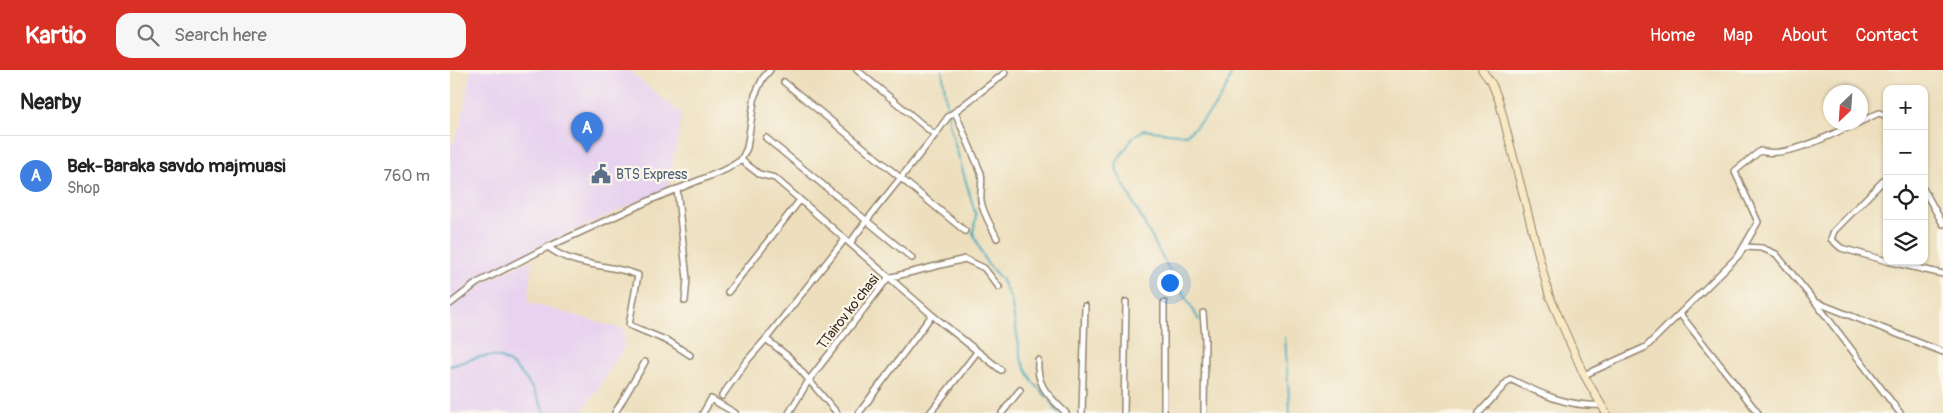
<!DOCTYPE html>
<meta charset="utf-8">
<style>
:root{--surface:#fff;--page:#f6f6f6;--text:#222;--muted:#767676;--line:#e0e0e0;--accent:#d93025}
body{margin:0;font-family:Pangolin,sans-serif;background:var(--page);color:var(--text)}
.controls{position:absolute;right:15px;top:15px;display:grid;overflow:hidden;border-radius:10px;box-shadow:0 1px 4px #0004}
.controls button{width:45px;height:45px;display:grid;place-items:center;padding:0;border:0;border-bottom:1px solid var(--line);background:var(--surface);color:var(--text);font:25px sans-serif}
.compass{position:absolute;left:1373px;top:15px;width:45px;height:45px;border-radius:50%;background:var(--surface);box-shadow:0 1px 4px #0004;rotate:205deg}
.you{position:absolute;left:719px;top:212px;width:18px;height:18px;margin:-12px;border:4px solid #fff;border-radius:50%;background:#1a73e8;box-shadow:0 0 0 8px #1a73e833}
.badge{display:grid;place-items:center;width:32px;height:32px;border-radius:50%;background:var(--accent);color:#fff;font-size:16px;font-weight:700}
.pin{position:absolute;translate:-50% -41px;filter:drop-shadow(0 1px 2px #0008)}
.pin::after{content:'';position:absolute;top:26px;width:18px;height:15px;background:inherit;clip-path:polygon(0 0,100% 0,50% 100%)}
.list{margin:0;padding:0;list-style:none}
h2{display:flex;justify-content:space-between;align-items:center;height:65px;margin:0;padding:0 20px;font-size:21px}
h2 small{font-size:16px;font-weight:400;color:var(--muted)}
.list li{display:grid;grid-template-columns:32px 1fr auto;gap:15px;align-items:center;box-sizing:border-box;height:80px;padding:0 20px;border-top:1px solid var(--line)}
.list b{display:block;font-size:19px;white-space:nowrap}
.list p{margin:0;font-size:16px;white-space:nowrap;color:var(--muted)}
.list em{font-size:16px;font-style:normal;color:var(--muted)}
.icon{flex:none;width:28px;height:28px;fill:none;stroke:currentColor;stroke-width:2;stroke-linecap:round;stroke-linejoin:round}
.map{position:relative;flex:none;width:1493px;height:343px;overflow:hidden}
header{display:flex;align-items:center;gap:30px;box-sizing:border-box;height:70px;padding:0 25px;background:var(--accent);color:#fff}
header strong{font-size:24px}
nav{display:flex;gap:28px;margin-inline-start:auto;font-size:18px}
.search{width:350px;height:45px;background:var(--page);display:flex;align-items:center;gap:12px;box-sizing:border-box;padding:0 18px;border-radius:15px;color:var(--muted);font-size:19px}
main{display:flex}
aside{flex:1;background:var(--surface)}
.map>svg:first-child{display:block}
</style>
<header>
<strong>Kartio</strong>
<div class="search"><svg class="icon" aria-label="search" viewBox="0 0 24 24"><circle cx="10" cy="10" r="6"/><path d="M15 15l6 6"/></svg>Search here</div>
<nav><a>Home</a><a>Map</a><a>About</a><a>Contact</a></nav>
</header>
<main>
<aside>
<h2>Nearby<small></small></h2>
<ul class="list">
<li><span class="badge" style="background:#3f7fe0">A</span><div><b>Bek-Baraka savdo majmuasi</b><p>Shop</p></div><em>760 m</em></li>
</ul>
</aside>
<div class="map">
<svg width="1493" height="343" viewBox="0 0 1493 343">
<rect width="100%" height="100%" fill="#fbf7ec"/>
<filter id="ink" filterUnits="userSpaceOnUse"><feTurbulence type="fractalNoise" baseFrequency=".02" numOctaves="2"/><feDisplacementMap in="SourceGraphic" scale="10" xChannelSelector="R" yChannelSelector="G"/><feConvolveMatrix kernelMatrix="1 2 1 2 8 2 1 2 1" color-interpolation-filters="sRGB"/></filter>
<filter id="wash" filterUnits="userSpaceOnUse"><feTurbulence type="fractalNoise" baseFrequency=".0096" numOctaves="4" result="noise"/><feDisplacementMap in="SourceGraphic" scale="20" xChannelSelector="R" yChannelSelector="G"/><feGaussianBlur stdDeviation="1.12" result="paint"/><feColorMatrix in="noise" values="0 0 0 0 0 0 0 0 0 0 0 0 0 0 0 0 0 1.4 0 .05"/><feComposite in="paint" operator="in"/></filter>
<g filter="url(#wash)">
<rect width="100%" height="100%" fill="#eddfbd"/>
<g fill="#e7d2ef">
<path d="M21,0H178L232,44L218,118L118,164L26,211L0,232V74H2L11,54Z"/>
<path d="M82,189L78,232L173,259L175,276L132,343H0V238L30,214Z"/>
</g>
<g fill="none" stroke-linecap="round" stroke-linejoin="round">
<g stroke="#3ea9be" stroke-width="2">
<path d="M492,0L500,57L526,146L523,163L536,192L551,209L561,229L571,289L582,311L597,327"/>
<path d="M749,250L717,196L667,102L666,93L684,66L694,60L736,65C757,48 777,27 782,0"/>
<path d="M835,267L840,343"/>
<path d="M0,296C12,293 26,286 38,286C66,285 85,321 95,343"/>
<path d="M600,330L608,343"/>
</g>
</g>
</g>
<g filter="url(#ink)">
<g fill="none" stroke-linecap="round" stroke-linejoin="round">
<defs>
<g id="street">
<path d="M334,12L515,161"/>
<path d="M505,42L531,103C533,113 530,122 531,131C533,144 542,157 547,168"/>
<path d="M1410,52L1429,43L1437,46"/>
<path d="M485,65L498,47L555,3"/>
<path d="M316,68L462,188"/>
<path d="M291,90L309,104L325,108L482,245L551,300"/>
<path d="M1437,107L1384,161L1381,169L1391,178L1437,191"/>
<path d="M227,119L237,209L235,231"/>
<path d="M1474,120L1493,154"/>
<path d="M400,173L417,150L485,65L407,0"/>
<path d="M98,177C125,198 158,193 188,205L179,255L220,272L240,285"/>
<path d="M1294,177L1312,178L1326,184L1366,233L1450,343"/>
<path d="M1437,191L1493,204"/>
<path d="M278,222L350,130"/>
<path d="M1368,233L1493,282"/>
<path d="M0,234L27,213L98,177L203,129L277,99L291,90L297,78L305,25L313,8L320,0"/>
<path d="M753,243L755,268L754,343"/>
<path d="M1230,244L1308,343"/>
<path d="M588,290C586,316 599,326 616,343"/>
<path d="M1134,305L1196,277L1289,185L1308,152L1285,102V101L1310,81C1338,89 1384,63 1409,52"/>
<path d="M272,326L295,293L316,269"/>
<path d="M165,343L195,292"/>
<path d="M253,343L261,329L285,343"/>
<path d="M339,343L359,310L438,208L515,189L534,198L549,217"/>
<path d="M387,343L340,288L316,269L395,169"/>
<path d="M409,343L482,245"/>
<path d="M480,343L527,282"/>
<path d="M552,343L570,320"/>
<path d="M632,343L635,236"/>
<path d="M674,343L676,232"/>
<path d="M714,343V233"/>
<path d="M1029,343L1060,309C1089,323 1117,337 1150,335"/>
</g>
<path id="secondary" d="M1032,0L1042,14L1049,31L1099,225L1134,305L1156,343"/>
</defs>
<use href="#street" stroke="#94846e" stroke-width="8"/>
<use href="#secondary" stroke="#94846e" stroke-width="9"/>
<use href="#street" stroke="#fff" stroke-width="5"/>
<use href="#secondary" stroke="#f8e8c3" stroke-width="7"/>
</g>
</g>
<defs>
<symbol id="civic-bare" viewBox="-9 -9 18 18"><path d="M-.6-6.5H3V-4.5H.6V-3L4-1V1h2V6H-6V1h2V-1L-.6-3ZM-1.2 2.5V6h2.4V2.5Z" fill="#5c6f8a" stroke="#fbf7ec" stroke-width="2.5" paint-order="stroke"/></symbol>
</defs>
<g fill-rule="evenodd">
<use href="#civic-bare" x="137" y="90" width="28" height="28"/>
</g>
<g text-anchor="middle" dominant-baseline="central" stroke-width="4.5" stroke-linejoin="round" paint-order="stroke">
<g font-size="14" fill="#4e5e75" stroke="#fbf7ec" text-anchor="start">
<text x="166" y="104">BTS Express</text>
</g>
<g font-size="14" fill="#3b2a1e" stroke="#fbf7ec">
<text transform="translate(398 242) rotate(-52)">T.Tairov ko'chasi</text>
</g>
</g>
</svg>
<div class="controls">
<button>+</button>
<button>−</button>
<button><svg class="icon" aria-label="locate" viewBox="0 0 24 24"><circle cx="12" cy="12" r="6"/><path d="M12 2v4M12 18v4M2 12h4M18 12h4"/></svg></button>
<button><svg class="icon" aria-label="layers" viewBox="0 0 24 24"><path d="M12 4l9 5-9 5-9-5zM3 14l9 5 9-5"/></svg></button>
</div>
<svg class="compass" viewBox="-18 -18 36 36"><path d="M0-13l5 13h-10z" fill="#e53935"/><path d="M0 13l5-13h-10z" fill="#767676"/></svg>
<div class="you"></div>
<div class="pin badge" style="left:137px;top:83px;background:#3f7fe0">A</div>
</div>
</main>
